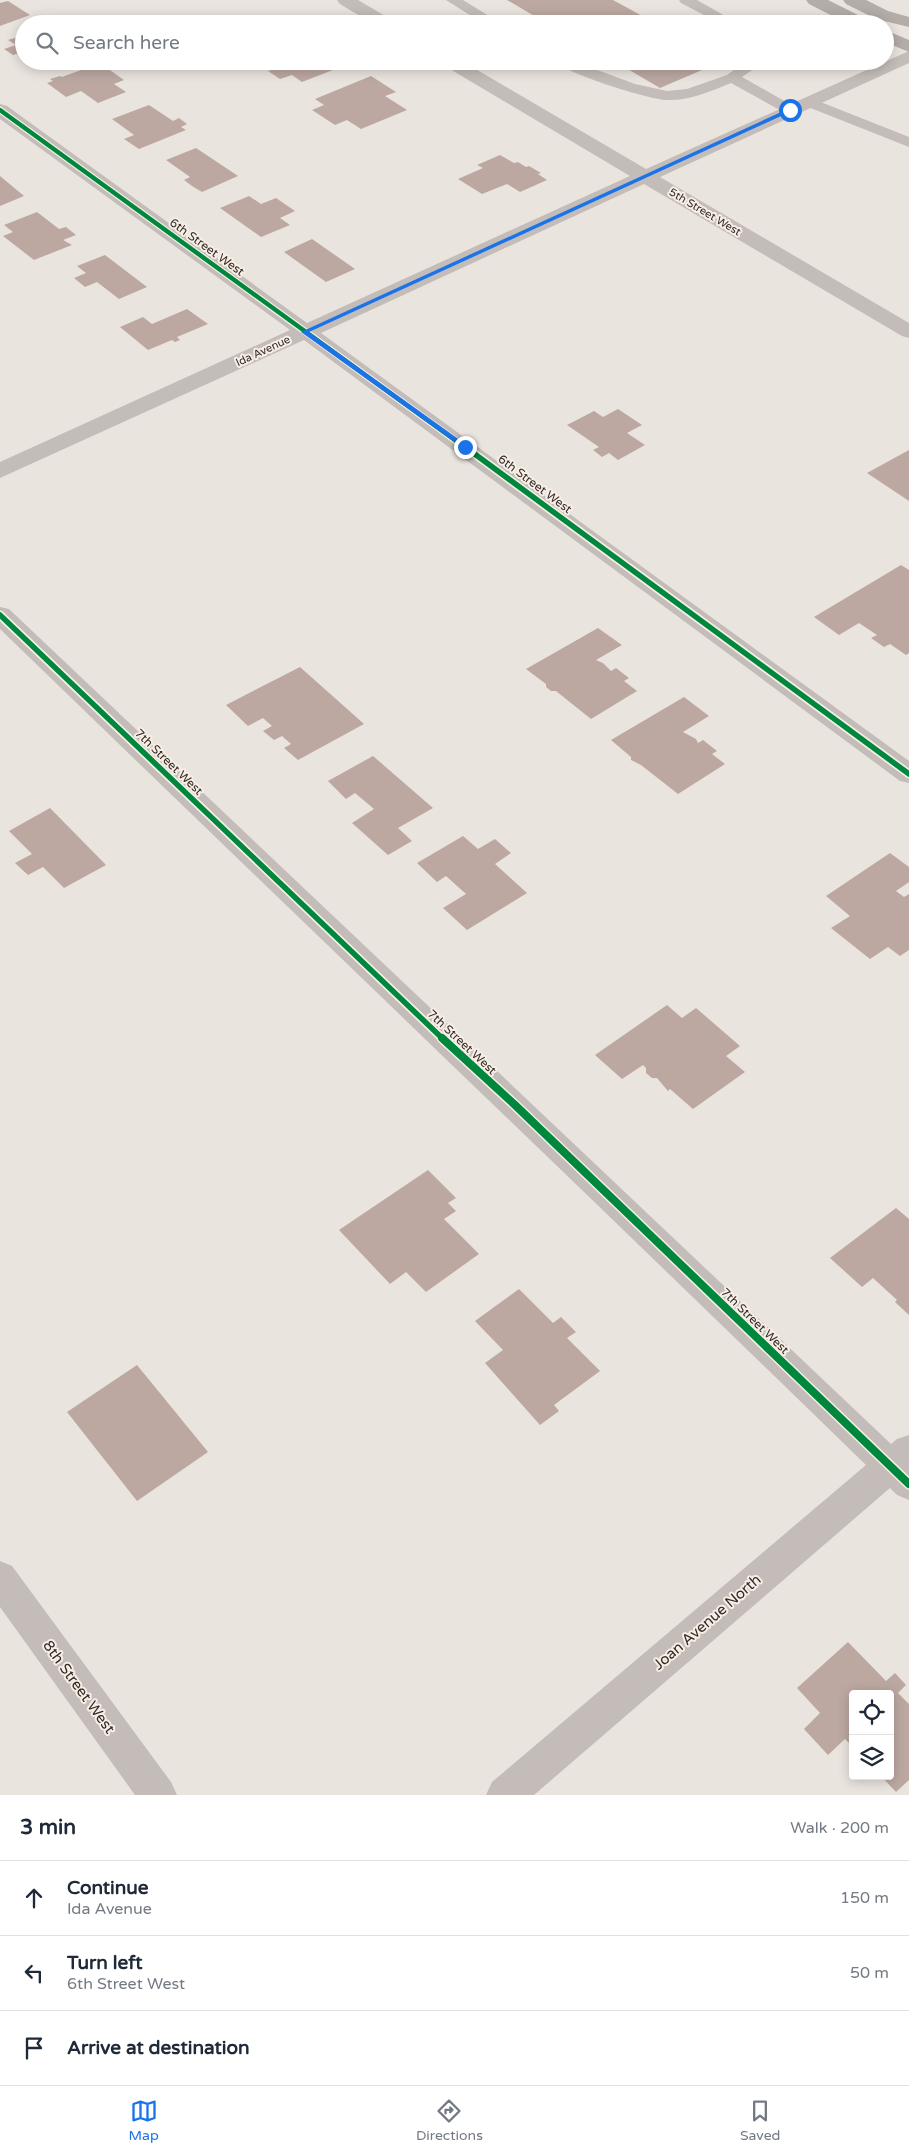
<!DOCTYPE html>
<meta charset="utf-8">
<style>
:root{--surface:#fff;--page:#f6f6f7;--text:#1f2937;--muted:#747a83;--line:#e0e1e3;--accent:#1a73e8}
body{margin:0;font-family:"Varela Round",sans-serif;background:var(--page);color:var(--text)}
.controls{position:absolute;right:15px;bottom:15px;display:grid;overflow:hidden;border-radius:5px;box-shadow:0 2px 12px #0003}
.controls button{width:45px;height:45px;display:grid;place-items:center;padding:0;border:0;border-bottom:1px solid var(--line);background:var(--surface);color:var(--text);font:25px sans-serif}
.stop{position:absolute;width:15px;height:15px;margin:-11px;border:4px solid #1a73e8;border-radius:50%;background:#fff}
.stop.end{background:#1a73e8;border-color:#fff;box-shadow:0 1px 5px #0008}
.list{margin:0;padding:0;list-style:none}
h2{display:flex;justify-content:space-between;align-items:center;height:65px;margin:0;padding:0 20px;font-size:21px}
h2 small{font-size:16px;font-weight:400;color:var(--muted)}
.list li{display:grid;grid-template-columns:32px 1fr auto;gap:15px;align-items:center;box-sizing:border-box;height:75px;padding:0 20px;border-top:1px solid var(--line)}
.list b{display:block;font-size:19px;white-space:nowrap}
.list p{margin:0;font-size:16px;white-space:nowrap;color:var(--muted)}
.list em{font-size:16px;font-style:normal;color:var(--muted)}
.icon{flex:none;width:28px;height:28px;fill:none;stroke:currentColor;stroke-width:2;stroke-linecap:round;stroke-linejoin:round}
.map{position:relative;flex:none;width:909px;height:1795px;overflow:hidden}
.search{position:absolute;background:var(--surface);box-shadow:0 2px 12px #0003;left:15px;right:15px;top:15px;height:55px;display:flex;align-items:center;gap:12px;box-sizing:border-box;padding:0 18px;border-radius:28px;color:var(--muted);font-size:19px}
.sheet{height:290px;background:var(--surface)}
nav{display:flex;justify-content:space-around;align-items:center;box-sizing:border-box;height:70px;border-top:1px solid var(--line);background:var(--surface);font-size:14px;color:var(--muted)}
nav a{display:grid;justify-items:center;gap:2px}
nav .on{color:var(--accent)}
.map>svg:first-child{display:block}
</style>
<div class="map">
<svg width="909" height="1795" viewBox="0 0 909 1795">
<rect width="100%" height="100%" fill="#eae4df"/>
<g fill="#bca8a1">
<path d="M507,0H613L657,24H548Z"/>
<path d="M8,1L30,15L0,26V3Z"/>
<path d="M24,35V56L19,53L13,55L4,49L16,45L8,40Z"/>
<path d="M31,61H54L39,67Z"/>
<path d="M272,61H327L338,68L302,82L292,75L280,79L268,71L280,67Z"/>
<path d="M614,61H723L660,88Z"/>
<path d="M100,63L124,80L114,84L126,92L98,103L81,91L66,97L47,83L53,81L50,79L60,76L62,77Z"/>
<path d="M371,76L396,92L385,96L407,110L361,129L347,120L335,125L312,110L324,105L315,99Z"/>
<path d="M149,105L173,121L179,118L187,124L181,127L186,130L139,149L124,139L134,135L112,119Z"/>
<path d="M196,148L238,176L202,192L192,186L184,180L190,177L166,160Z"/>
<path d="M500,155L514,163L518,162L526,167L529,166L541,173L538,174L547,180L520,192L507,184L482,194L458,179L483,168L477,165Z"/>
<path d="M0,176L24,196L0,206Z"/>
<path d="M249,196L261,204L276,198L295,211L280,218L290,225L261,237L220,208Z"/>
<path d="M37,212L59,229L66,227L76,235L63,240L72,245L34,260L3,236L13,232L4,225Z"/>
<path d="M312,239L355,269L326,282L284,252Z"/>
<path d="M105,255L147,287L119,299L97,282L85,287L74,278L86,273L77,266Z"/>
<path d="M187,309L208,324L177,337L180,340L175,342L172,340L148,350L120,327L143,317L152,324Z"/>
<path d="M618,409L642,425L627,433L645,445L618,460L609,453L602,457L593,450L599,447L567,425L594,411L603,417Z"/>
<path d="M909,450V501L867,473Z"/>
<path d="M901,565L909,570V653L906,655L890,644L884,647L871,638L877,635L859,623L839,635L814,617Z"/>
<path d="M598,628L622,645L596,660L603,663L611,671L616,668L629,678L624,681L637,691L591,719L556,691H551L546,687V684L526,669Z"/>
<path d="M300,667L364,724L298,760L284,748L291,744L282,736L274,740L263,731L272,726L263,718L248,726L226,705Z"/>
<path d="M684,697L709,716L683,732L696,739L698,743L703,740L717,751L712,754L725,764L678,794L641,765L631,760V757L611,740Z"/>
<path d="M373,756L433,808L398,828L412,841L388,855L352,823L374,809L355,793L346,799L328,781Z"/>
<path d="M50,808L106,865L64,888L43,867L28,875L15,863L32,854L9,831Z"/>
<path d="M463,836L478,849L495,839L511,853L495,864L527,893L467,930L443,908L466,894L446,876L437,882L417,863Z"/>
<path d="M890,853L909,867V882L896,891L904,897L909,894V950L900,956L888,947L870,959L831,928L850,916L826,896Z"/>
<path d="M667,1005L682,1018L696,1008L740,1046L726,1056L745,1072L693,1109L670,1089L668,1091L657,1078H652L646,1073V1068L643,1065L622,1079L595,1055Z"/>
<path d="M428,1170L456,1198L448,1203L456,1211L444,1219L479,1254L426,1292L406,1272L390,1284L339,1230Z"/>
<path d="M896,1208L909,1219V1315L895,1302L897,1300L873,1278L862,1287L830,1258Z"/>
<path d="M519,1289L553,1323L561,1317L576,1332L567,1338L600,1371L554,1405L559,1411L540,1425L485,1363L503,1350L475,1321Z"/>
<path d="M137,1365L208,1452L137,1501L67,1412Z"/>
<path d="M848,1642L886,1681L895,1673L906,1685L898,1693L909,1704V1780L896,1792L881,1776H890V1694H853V1747L845,1739L828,1755L804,1729L820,1713L797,1688Z"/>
</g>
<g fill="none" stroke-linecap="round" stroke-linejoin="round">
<g fill="#c3bcb8" fill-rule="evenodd">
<path d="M446,0H463L502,24H484Z"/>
<path d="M679,0H697L739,24H721L681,3Z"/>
<path d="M555,61H573L635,84L667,91L687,89L727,75L746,61H765L742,77L795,107L798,110L795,113H785L731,83C711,91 689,101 667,100C650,100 564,73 555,61Z"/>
<path d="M808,97L909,137V147L803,105L800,102L803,99Z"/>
</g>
<g fill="#c3bcb8" fill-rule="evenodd">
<path d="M337,0H358L392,20L395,24H373L340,4Z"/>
<path d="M909,51V63L660,177L909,323V338L902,336L644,184L321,333L909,761V783L900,781L304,340L0,478V462L290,330L0,119V104L7,106L307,323L630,176L443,65L440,61H462L646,169Z"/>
<path d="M0,607L9,609L891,1444L897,1439L909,1435V1500L897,1495L890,1488L534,1795H486L492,1782L866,1465C578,1185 288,908 0,629Z"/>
<path d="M0,1561L12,1566L171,1782L177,1795H135L0,1607Z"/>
</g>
<g fill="#b4aca8" fill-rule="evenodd">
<path d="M806,0H828L868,20L871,24H848L809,4Z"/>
<path d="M843,0H866L888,11L909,17V27L876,19L846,4Z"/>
<path d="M885,30L909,40V52L885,42Z"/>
</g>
<defs>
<path id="cycleway-far2" d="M0,110L474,454"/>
<g id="cycleway-far1">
<path d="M472,452L909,774"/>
<path d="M0,615L443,1039"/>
</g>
<path id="cycleway" d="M442,1038L515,1105L909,1484"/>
</defs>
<use href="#cycleway-far2" stroke="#f7eee5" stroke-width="7"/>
<use href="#cycleway-far1" stroke="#f7eee5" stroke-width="9"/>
<use href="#cycleway" stroke="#f7eee5" stroke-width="11"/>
<use href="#cycleway-far2" stroke="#00873e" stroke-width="4.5"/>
<use href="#cycleway-far1" stroke="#00873e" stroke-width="5.5"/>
<use href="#cycleway" stroke="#00873e" stroke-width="8"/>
</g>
<path fill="#1a73e8" d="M790,108L792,111L309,332L468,446V448H463L301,332Z"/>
<g text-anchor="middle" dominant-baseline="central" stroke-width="4" stroke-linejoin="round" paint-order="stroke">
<g font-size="11" fill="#332a27" stroke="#f7eee5">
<text transform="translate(705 212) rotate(31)">5th Street West</text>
<text transform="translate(263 351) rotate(-25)">Ida Avenue</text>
</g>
<g font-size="12" fill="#332a27" stroke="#f7eee5">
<text transform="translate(207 247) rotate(36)">6th Street West</text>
<text transform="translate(535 484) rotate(37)">6th Street West</text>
<text transform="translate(169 762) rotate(44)">7th Street West</text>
<text transform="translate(462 1042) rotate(43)">7th Street West</text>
<text transform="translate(755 1321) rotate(44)">7th Street West</text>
</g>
<g font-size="15" fill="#332a27" stroke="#f7eee5">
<text transform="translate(707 1622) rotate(-41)">Joan Avenue North</text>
<text transform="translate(79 1687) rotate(54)">8th Street West</text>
</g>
</g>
</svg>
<div class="controls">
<button><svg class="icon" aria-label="locate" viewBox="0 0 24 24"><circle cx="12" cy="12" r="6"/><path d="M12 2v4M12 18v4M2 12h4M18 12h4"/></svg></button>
<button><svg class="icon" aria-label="layers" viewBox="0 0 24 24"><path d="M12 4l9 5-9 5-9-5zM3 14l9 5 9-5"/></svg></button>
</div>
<div class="stop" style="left:790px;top:110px"></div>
<div class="stop end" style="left:465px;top:447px"></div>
<div class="search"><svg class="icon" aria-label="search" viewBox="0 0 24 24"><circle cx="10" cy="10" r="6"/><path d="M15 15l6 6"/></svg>Search here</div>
</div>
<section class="sheet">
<h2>3 min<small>Walk · 200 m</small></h2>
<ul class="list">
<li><svg class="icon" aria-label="ahead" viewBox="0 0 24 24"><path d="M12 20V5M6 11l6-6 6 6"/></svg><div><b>Continue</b><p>Ida Avenue</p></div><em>150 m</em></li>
<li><svg class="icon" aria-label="left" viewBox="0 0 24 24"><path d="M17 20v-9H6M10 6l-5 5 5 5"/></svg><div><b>Turn left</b><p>6th Street West</p></div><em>50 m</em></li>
<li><svg class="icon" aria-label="arrive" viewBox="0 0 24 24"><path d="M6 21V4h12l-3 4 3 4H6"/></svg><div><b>Arrive at destination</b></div></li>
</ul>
</section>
<nav>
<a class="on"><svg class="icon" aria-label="map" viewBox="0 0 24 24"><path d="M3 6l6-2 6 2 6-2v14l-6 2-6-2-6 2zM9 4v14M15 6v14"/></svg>Map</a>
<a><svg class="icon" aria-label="directions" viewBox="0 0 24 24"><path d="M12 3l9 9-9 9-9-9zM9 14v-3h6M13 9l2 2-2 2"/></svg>Directions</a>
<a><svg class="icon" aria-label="saved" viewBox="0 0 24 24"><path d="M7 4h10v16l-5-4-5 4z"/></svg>Saved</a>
</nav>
